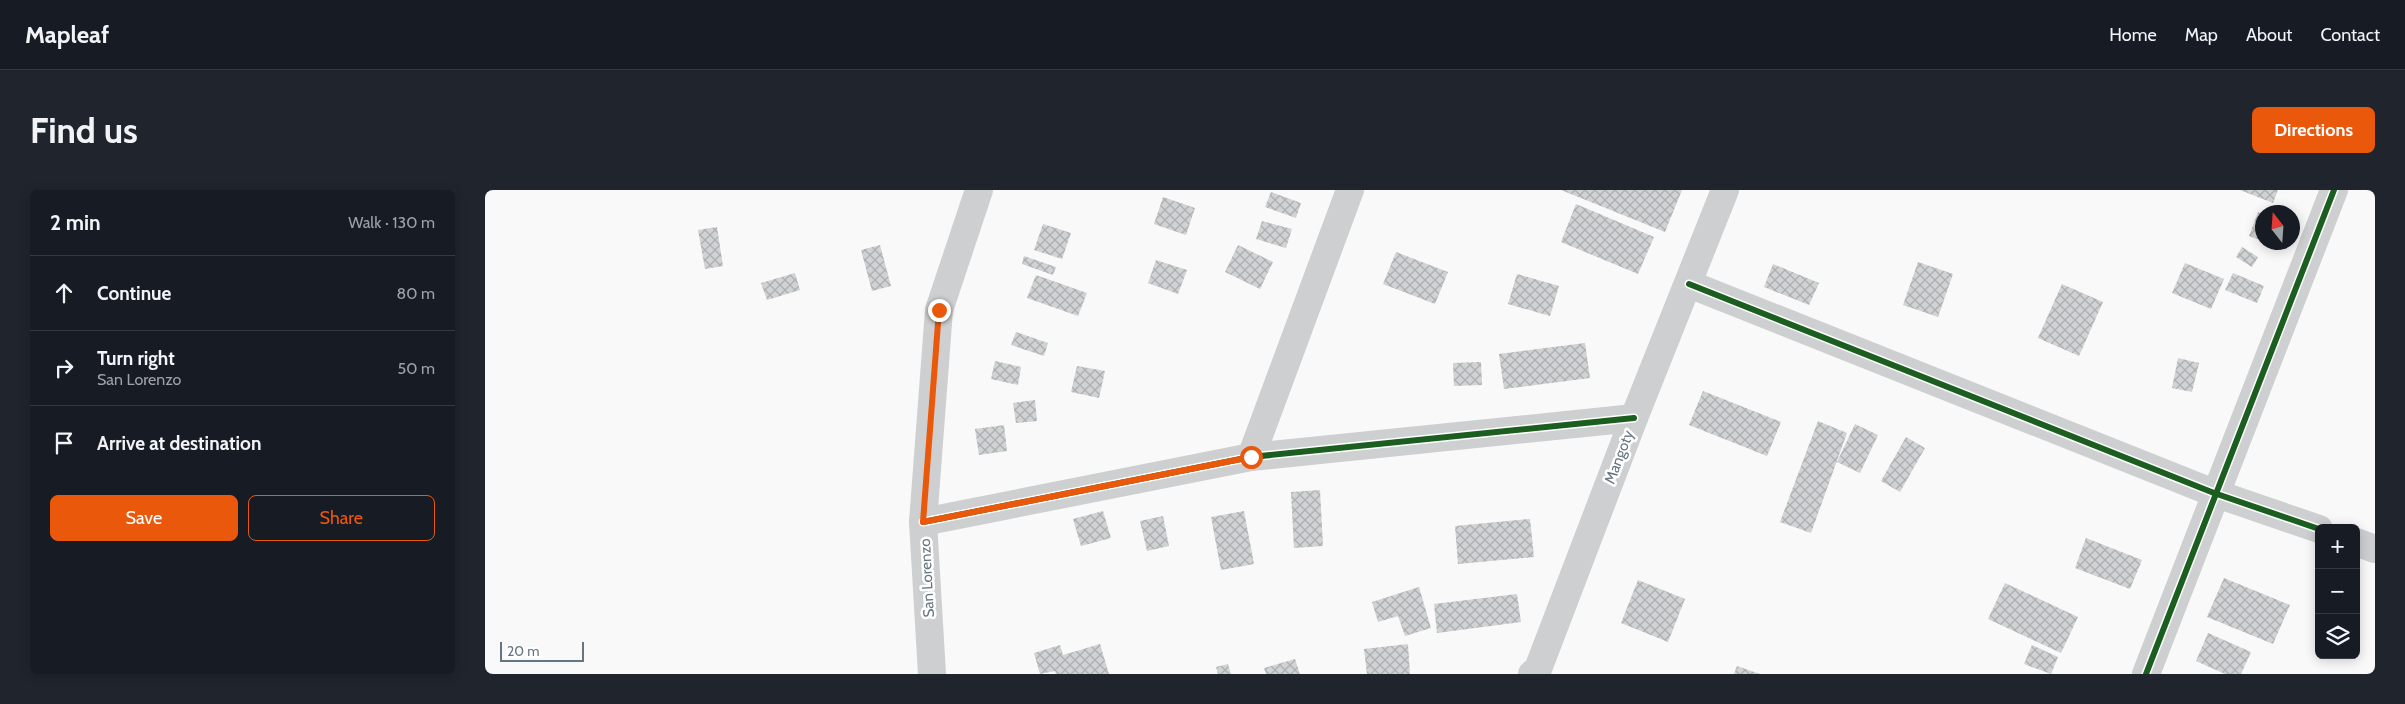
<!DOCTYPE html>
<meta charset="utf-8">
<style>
:root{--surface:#171b24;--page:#20242c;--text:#f1f3f6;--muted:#9ea1a6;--line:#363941;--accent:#ea580c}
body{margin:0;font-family:Cabin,sans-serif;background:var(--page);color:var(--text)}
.controls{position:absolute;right:15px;bottom:15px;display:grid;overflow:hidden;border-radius:8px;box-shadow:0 2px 12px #0003}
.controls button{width:45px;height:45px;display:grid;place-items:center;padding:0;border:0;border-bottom:1px solid var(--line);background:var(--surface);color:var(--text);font:25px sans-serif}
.compass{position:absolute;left:1770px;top:15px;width:45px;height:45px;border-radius:50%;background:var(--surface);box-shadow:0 2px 12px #0003;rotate:343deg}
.scale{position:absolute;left:15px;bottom:12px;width:84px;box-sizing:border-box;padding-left:5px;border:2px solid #657683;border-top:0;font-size:14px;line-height:18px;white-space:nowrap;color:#657683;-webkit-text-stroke:4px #fff;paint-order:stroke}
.stop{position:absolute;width:15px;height:15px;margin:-11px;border:4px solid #ea580c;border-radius:50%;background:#fff}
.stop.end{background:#ea580c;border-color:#fff;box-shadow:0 1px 5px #0008}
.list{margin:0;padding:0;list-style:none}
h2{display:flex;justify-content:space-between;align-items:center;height:65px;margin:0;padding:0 20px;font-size:21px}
h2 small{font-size:16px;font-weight:400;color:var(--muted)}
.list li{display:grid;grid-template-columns:32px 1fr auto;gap:15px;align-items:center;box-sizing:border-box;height:75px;padding:0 20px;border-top:1px solid var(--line)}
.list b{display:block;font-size:19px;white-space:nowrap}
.list p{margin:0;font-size:16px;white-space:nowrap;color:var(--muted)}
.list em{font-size:16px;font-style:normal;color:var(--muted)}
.actions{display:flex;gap:10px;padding:15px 20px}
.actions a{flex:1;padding:11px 0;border:1px solid var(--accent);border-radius:8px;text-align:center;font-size:18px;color:var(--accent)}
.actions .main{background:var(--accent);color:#fff}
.icon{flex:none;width:28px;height:28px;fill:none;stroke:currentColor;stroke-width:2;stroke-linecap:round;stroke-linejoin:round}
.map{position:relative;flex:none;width:1890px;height:484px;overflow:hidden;border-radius:8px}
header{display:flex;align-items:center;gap:30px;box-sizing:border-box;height:70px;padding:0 25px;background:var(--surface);border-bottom:1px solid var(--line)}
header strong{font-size:24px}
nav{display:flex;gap:28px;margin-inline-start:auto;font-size:18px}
.intro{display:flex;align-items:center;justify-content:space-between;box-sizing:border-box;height:120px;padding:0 30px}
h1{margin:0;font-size:35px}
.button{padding:12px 22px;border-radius:8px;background:var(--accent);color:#fff;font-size:18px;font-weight:700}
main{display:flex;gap:30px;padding:0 30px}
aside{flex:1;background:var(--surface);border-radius:8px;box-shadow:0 2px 12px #0003}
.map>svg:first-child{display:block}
</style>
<header>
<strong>Mapleaf</strong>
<nav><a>Home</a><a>Map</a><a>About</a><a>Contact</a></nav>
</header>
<div class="intro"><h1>Find us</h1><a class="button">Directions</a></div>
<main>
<aside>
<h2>2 min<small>Walk · 130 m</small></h2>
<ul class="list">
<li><svg class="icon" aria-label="ahead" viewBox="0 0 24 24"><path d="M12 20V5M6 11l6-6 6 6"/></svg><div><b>Continue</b></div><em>80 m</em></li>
<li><svg class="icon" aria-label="right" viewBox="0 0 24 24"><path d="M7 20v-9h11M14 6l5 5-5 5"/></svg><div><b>Turn right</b><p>San Lorenzo</p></div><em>50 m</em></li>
<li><svg class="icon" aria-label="arrive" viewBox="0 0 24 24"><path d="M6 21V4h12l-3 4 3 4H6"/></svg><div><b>Arrive at destination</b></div></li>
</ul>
<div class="actions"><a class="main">Save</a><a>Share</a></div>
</aside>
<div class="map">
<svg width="1890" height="484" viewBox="0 0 1890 484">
<defs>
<pattern id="building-cross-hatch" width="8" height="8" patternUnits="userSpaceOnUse" patternTransform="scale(1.25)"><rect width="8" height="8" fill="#d0d2d3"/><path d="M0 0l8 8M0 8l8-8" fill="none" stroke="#acafb1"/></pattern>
</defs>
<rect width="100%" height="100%" fill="#f9f9f9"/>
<g fill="url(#building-cross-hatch)">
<path d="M1076,0H1197L1180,42Z"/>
<path d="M1755,0H1793L1788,13Z"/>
<path d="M786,2L816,13L811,28L780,17Z"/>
<path d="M678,7L710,18L701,45L669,34Z"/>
<path d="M1091,14L1169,47L1153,84L1076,52Z"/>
<path d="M1773,22L1778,23V51L1764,46Z"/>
<path d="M777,31L807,39L801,58L771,49Z"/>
<path d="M558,34L586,43L577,69L549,60Z"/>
<path d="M232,37L238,76L220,79L213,40Z"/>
<path d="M395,55L406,96L387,101L376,60Z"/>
<path d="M753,55L788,72L775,99L740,82Z"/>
<path d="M1757,57L1773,67L1767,77L1751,67Z"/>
<path d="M911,62L963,82L950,114L898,94Z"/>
<path d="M539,66L571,77L568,85L537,74Z"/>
<path d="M671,70L702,80L693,104L663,93Z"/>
<path d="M1433,72L1468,84L1453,127L1418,115Z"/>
<path d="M1700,73L1739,89L1726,119L1687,103Z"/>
<path d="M1288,74L1334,93L1324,115L1279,97Z"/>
<path d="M310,83L315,100L282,110L276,93Z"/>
<path d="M1748,83L1779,96L1772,113L1740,100Z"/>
<path d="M1032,84L1074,96L1065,126L1023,114Z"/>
<path d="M551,85L602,103L593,126L542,108Z"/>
<path d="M1577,94L1618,112L1594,166L1553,148Z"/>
<path d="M531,142L563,153L559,166L526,155Z"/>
<path d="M1100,153L1105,188L1019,199L1014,164Z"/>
<path d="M1693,168L1714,173L1707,202L1687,198Z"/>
<path d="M510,171L536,177L533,195L506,189Z"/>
<path d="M996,172L997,195L969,196L968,173Z"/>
<path d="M592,176L620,181L614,208L586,202Z"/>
<path d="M1218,201L1296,232L1282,266L1204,235Z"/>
<path d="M550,210L552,231L531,233L528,213Z"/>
<path d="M1333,231L1362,243L1326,343L1295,332Z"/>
<path d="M1370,234L1393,245L1375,283L1352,272Z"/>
<path d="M519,235L522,261L494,265L490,239Z"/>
<path d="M1421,247L1440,258L1415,302L1396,291Z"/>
<path d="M835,300L838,356L809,358L806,302Z"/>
<path d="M618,321L626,348L596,356L588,329Z"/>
<path d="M759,321L769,374L736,380L726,327Z"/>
<path d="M678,326L684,356L662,361L655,331Z"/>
<path d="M1045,329L1049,367L973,374L970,336Z"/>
<path d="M1601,348L1657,370L1645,399L1590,378Z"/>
<path d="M1739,388L1805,415L1788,454L1722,427Z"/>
<path d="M1153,390L1200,409L1183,452L1136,433Z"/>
<path d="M1520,393L1593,427L1576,463L1503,429Z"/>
<path d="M934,397L946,438L920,446L913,426L893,432L887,412Z"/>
<path d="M1032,404L1036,432L952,443L949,414Z"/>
<path d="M1723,443L1766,462L1756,484H1740L1711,471Z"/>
<path d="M615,454L624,484H571L570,481L555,484L549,463L575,455L578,465Z"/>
<path d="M923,454L925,484H882L879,459Z"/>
<path d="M1547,455L1573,467L1566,484L1539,474Z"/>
<path d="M810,469L815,484H781L779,478Z"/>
<path d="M743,474L746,484H733L731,477Z"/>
<path d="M1252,476L1275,484H1249Z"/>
</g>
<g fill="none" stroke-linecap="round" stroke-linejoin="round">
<g stroke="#cecfd0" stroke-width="28">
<path d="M1204,94L1729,303L1834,339"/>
<path d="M766,267L865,0"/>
<path d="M438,332L766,267L1149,228"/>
<path d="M1871,352L1890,359"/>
<path d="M447,484L438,332L454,120L494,0"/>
<path d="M1047,484L1053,479L1149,228L1240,0"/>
<path d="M1661,484L1849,0"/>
</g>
<defs>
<g id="cycleway">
<path d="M1204,94L1729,303L1834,339"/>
<path d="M438,332L766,267L1149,228"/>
<path d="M1661,484L1849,0"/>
</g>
</defs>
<use href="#cycleway" stroke="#fff" stroke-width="9"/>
<use href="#cycleway" stroke="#1b5e20" stroke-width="6"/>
</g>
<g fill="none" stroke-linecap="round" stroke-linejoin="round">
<path stroke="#ea580c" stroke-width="6" d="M454,120L438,332L766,267"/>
</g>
<g text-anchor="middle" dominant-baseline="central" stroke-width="5" stroke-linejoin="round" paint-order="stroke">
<g font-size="15" fill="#657683" stroke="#fff">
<text transform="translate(1134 267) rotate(-69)">Mangoty</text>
<text transform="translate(442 388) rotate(-93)">San Lorenzo</text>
</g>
</g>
</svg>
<div class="controls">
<button>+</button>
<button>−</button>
<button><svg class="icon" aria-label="layers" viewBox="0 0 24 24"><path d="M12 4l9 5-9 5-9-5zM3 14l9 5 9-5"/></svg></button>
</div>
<svg class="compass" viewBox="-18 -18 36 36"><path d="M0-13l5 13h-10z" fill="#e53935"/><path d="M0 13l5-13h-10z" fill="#9ea1a6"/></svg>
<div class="scale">20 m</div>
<div class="stop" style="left:766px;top:267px"></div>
<div class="stop end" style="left:454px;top:120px"></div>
</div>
</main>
